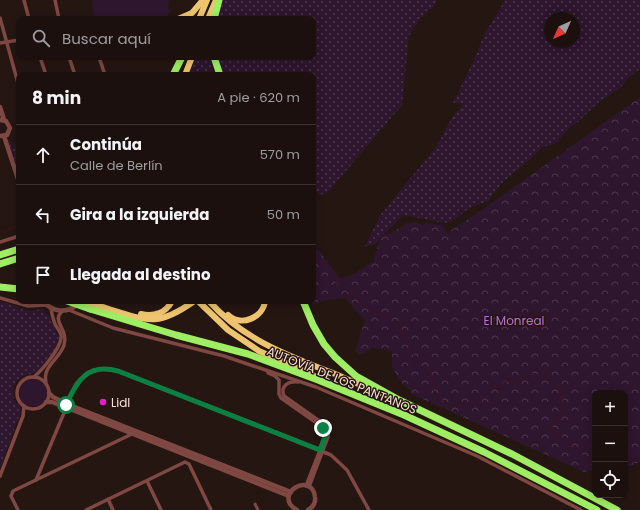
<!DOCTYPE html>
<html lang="es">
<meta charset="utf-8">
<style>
:root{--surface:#1c100e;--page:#291e1c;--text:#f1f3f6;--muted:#a09d9e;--line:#3a302e}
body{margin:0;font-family:Poppins,sans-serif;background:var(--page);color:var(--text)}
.controls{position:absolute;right:12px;bottom:12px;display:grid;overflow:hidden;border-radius:8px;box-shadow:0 2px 10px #0003}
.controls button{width:36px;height:36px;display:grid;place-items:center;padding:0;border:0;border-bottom:1px solid var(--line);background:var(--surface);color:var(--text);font:20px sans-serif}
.compass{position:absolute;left:544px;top:12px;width:36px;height:36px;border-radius:50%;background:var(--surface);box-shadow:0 2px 10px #0003;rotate:225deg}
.stop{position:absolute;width:12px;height:12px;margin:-9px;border:3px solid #0b8043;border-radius:50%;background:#fff}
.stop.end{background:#0b8043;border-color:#fff;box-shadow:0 1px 4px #0008}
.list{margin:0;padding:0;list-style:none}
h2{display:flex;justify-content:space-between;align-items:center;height:52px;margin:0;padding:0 16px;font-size:17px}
h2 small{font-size:13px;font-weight:400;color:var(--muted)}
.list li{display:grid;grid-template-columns:26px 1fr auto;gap:12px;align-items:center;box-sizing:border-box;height:60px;padding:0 16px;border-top:1px solid var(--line)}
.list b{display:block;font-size:15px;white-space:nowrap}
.list p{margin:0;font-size:13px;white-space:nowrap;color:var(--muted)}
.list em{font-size:13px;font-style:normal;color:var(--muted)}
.icon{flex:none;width:22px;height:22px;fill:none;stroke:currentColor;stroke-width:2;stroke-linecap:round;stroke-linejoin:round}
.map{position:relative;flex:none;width:640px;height:510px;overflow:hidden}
.search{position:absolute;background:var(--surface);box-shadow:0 2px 10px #0003;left:16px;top:16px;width:300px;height:44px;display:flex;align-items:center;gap:10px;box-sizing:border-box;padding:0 14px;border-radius:8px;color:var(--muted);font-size:15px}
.panel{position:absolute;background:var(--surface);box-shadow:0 2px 10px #0003;left:16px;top:72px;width:300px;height:232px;border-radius:8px}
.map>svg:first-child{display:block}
</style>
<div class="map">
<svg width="640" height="510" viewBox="0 0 640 510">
<defs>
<pattern id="grass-dots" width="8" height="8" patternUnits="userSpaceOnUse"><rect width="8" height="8" fill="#2e162e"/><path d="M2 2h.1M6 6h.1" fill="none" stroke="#4d384c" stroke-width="1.8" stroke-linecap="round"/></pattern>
<pattern id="forest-crowns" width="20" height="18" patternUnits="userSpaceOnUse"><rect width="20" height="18" fill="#2e162e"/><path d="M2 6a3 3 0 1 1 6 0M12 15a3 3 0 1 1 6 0" fill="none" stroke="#4d384c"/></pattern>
</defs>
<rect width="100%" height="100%" fill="#251612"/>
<g fill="url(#grass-dots)" fill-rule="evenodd">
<path d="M223,0H437L435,5L419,20L409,36L402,105L329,191L321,195L313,189V75H225L218,57H313V19H218Z"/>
<path d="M505,0H640V69L627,79L621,87L598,103L578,122L570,127L558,141L555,144L542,147L535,155L502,183L487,202L471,207L452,221L444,223L403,215L375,244L365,246L381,214L436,147L453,116L464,104L453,103L475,58L484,35ZM550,18H574V42H550Z"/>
<path d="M196,57H210L211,66L215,75H189Z"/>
<path d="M8,139C21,146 19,160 19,173Z"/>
<path d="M0,302L7,303L30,311L43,309L48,315L59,337L56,348L39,370L35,373L22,376L15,383L13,389L14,400L21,408V411L0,468Z"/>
</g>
<path fill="url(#forest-crowns)" d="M640,97V462L625,468V393H595V469L584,472L414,395L401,382L392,368V351L373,348L360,355L355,351L365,320L345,298L326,300L312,304L310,301H313V246L320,252L340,278L350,276L373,262L380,239L408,223L415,222L423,225L427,223L442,225L447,233L489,205Z"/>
<g fill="#2e162e">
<path d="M92,0H169L168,9H172L166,18L94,19Z"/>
<circle cx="33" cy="393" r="14"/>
</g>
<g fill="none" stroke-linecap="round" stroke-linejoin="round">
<g stroke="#40101f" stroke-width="1">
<path d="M0,232L6,231L19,224"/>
<path d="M313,255L321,262L332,279L364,305L390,317L397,322L416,360L433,378L431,387L436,394L448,406H453L457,402L463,404L469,408L481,401L491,390L505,381H521L531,373L545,377L562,395L564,408L552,426L553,432L570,442L580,454L595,462"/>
<path d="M625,462H634L640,457"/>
</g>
<path stroke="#7f4842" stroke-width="3" d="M255,504L258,510"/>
<g stroke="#7f4842" stroke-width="3.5">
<path d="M24,0L29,19"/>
<path d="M55,0L59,19"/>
<path d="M0,18L19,87"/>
<path d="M0,43L19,40"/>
<path d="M40,57L46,75"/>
<path d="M69,57L75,75"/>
<path d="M99,57L105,75"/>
<path d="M141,57L142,58"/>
<path d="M0,242L19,236"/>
<path d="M0,298L28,306L46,305"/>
<path d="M69,310L113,328L224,356L316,387L477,456L581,510"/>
<path d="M268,373L275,376L279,380V394L281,398L321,426C326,430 326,434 324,440L306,486"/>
<path d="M34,377C42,370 63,346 61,335C60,331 57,328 55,324C53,319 52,314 51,309"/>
<circle cx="33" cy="393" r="16"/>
<path d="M46,382C42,366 60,359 64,345C69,329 51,322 62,311"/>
<path d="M298,382C288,381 280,386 284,396L325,425L328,430V437L309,487"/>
<path d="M0,476L23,416L24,406"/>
<path d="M36,480L76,384C87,371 101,366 118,371L331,455L347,470L369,510"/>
<path d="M147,481L161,510"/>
<path d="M108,499L113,510"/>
<path d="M18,510L11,496L13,491L132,434"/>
<path d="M86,510L185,462L189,464L211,510"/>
</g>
<g stroke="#7f4842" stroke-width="4.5">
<path d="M0,107L4,120"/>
<path d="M0,120L6,121L10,128L7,135L0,136"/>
<path d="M4,136L19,182"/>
<path d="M43,301C52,312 67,314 78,304"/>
<path d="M49,393L53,397L67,404L291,492"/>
<path d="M46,402H52L65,407L289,496"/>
<path d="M297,510C271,495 312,470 315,497C316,503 313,507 308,510"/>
</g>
<g stroke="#eec56e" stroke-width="6">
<path d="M178,19L192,13L203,0"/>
<path d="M199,19L207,0"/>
<path d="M208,19L216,0"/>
<path d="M185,75L192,57"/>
<path d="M198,301L228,330L259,351L313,375"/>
<path d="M209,301C242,339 289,356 335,374C352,381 369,389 386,395"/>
<path d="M79,303C89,302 99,306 109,309C148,321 157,327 193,302"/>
<path d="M141,314C154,317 166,313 172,301"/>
<path d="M228,315C241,327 263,318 265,301"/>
</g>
<g stroke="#9eed63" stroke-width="7">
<path d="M214,19L219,0"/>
<path d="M214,57L220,75"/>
<path d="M173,75L182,57"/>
<path d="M0,255L19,249"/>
<path d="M0,264L19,258"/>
<path d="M0,287L19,289"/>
<path d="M303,301L313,325L324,344L335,357L356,376L399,400L512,454L617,510"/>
<path d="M90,309L176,335L248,354L318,380L404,415L484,452L597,510"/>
</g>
<path stroke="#9eed63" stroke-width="7" d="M67,301L90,309"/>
</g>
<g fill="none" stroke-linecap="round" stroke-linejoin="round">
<path stroke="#0b8043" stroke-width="5" d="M66,405C77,380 88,363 118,371L320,450L326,434L323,428"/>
</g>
<circle fill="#e51cc7" stroke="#251612" stroke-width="1.5" cx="103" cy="402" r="4"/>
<g text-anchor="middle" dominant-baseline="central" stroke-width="3" stroke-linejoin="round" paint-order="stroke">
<g font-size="12" fill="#bf6ed3" stroke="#251612">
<text x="514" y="320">El Monreal</text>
</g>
<g font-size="12" fill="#fbe0da" stroke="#251612">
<text transform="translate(342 380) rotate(22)">AUTOVÍA DE LOS PANTANOS</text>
</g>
<g font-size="12" fill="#fbe0da" stroke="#251612" text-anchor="start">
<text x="111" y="402">Lidl</text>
</g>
</g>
</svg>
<div class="controls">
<button>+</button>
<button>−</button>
<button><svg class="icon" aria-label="locate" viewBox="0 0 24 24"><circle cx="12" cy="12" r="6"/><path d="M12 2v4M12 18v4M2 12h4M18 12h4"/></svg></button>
</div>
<svg class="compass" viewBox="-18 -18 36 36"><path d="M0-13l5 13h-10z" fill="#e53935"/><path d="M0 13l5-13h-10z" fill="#a09d9e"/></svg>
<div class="stop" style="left:66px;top:405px"></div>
<div class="stop end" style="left:323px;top:428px"></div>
<div class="search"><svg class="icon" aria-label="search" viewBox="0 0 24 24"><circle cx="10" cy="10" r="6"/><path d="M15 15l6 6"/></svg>Buscar aquí</div>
<section class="panel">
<h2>8 min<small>A pie · 620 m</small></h2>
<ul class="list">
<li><svg class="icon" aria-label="ahead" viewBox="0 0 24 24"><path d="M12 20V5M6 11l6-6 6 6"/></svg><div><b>Continúa</b><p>Calle de Berlín</p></div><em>570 m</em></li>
<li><svg class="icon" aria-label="left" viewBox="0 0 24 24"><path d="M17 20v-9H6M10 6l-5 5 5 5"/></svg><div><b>Gira a la izquierda</b></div><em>50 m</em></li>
<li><svg class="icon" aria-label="arrive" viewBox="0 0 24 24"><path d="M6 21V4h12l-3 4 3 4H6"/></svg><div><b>Llegada al destino</b></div></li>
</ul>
</section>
</div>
